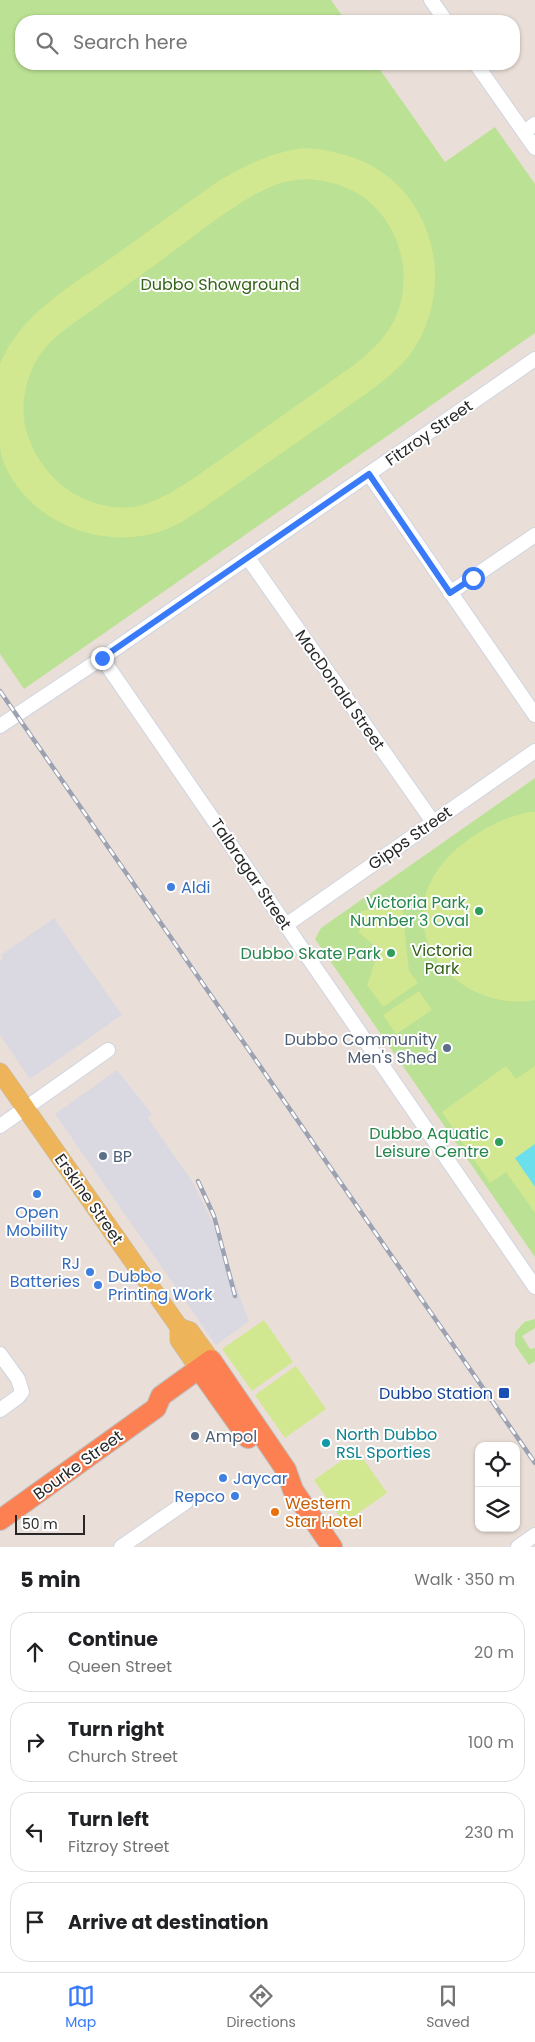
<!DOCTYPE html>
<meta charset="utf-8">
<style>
:root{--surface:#fff;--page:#f2f2f2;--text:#202124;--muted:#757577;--line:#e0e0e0;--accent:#387af7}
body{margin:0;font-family:Poppins,sans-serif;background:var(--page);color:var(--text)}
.controls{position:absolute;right:15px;bottom:15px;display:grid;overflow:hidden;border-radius:10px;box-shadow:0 1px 4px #0004}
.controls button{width:45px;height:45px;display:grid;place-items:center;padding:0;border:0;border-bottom:1px solid var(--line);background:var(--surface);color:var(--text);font:25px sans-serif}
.scale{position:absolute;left:15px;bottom:12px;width:70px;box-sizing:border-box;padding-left:5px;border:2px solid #272727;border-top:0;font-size:14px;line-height:18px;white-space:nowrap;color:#272727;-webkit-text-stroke:4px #fff;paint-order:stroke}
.stop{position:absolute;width:15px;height:15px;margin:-11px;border:4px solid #387af7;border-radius:50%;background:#fff}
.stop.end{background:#387af7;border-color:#fff;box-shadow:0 1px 5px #0008}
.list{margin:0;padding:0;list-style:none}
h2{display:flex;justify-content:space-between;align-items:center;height:65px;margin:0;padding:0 20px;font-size:21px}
h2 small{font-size:16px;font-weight:400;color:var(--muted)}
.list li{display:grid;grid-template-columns:32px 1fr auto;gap:15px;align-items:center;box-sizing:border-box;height:80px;margin:0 10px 10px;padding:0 10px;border:1px solid var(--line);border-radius:20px}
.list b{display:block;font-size:19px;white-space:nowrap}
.list p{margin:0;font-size:16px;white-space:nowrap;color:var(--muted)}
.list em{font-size:16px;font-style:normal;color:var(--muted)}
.icon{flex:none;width:28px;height:28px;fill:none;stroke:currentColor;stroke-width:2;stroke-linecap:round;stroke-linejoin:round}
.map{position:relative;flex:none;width:535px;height:1547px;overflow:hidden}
.search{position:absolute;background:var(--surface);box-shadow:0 1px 4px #0004;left:15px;right:15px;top:15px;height:55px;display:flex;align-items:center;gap:12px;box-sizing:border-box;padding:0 18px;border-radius:20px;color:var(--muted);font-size:19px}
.sheet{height:425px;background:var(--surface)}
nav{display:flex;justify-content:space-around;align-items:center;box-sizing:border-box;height:70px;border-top:1px solid var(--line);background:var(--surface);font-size:14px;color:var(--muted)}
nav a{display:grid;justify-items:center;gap:2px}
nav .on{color:var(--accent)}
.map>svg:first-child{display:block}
</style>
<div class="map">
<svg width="535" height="1547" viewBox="0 0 535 1547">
<rect width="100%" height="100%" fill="#eadfd8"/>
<g fill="#dad9e2">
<path d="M54,918L122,1015L30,1079L0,1035V961L3,958L1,955Z"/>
<path d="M117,1070L152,1114L148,1118L192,1181L215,1228L249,1321L216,1345L55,1114Z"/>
</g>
<g fill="#bbe194">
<path d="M0,0H331L346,21H21V64H376L445,162L495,127L535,184V333L24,689L0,654Z"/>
<path d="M535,778V1257L315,939L321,928Z"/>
<path d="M535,1319V1328L522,1336L530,1349L535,1348V1361L529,1365L515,1345V1333L523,1323L524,1324V1322Z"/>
</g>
<g fill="#d1e890" fill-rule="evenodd">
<path d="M303,148C324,149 343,153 362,161C437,194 457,292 409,356C397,371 379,384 363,396L202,509C188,518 172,529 155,533C94,550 21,517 1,455C0,448 0,437 0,429C0,407 0,386 0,364C21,313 71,286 114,256C148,231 182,207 217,182C246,165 269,153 303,148ZM307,179C322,180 337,183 351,190C395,211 415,268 397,314C388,336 372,351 354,365C313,394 272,423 231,452C204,470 178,492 148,503C122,514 85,504 64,487C45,472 33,453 26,430C19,403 27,368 46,347C59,332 78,320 94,309C117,292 140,276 163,259C195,236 239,199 275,185C285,181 296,180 307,179Z"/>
<path d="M530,812H535V1000C479,1011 413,963 424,902C432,856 487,820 530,812Z"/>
<path d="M393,895L396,897L397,907L402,906L409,971L418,983L383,1007L367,985L376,959L375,946L358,932L362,927L361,911L389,907V898Z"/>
<path d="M419,991L432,1010L396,1034L383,1015Z"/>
<path d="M506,1066L516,1079L535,1066V1213L506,1172L490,1183L442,1112Z"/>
<path d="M264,1320L293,1362L252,1391L222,1349Z"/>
<path d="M296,1366L326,1409L285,1438L255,1395Z"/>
<path d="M357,1450L387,1493L344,1523L314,1480Z"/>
</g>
<path fill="#6bdfec" d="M535,1144V1187L515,1158Z"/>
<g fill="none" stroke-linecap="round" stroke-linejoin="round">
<defs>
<g id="minor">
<path d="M431,0L446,21"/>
<path d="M476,64L535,148"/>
<path d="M524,132L535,124"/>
<path d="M369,474L535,715"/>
<path d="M248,558L433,822"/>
<path d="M450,593L535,535"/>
<path d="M102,658L535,1287"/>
<path d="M0,726L102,658L535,359"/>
<path d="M286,925L535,751"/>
<path d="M0,1126L108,1050"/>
<path d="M0,1354L18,1379L22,1392L18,1397L0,1410"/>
<path d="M121,1547L186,1502"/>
<path d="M518,1547L535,1535"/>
</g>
<g id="major">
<path d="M0,1072L179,1327V1340L199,1369"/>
<path d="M179,1327L190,1331L211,1360"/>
</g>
<g id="highway">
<path d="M199,1369L248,1438"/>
<path d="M0,1520L156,1408L161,1396L211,1360L286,1470L293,1490L332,1547"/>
</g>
</defs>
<use href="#minor" stroke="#ced4e0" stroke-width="16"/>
<use href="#major" stroke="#bebebe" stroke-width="19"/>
<use href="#highway" stroke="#bebebe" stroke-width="22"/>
<use href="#minor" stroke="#fff" stroke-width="14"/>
<use href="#major" stroke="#eeb459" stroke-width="18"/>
<use href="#highway" stroke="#fc8051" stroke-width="20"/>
<defs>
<g id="rail">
<path d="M0,691L535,1463"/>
<path d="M198,1181L214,1216L235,1296"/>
</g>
</defs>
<use href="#rail" stroke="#9ca2b2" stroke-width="4.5"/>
<use href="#rail" stroke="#fff" stroke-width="2.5" stroke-dasharray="8" stroke-linecap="butt"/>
</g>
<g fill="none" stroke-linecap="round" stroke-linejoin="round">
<path stroke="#387af7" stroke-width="6" d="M102,658L369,474L450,593L473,578"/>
</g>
<g fill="#3f7fe0" stroke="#fff" stroke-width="2">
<circle cx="171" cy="887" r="5"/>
<circle cx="37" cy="1194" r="5"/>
<circle cx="90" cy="1272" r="5"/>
<circle cx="98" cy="1285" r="5"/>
<circle cx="223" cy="1478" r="5"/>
<circle cx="235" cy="1496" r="5"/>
</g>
<g fill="#2e9e5b" stroke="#fff" stroke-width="2">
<circle cx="479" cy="911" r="5"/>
<circle cx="391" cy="953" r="5"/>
<circle cx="499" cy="1142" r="5"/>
</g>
<g fill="#5c6f8a" stroke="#fff" stroke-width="2">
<circle cx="447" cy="1048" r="5"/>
<circle cx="103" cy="1156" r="5"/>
<circle cx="195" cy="1436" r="5"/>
</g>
<rect fill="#1a4fb4" stroke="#fff" stroke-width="2" x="498" y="1387" width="12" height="12" rx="2.5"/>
<circle fill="#0f9aa8" stroke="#fff" stroke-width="2" cx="326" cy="1443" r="5"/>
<circle fill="#e8710a" stroke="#fff" stroke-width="2" cx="275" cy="1512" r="5"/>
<g text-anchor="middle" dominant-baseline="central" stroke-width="4" stroke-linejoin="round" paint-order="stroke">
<g font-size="16" fill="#34621a" stroke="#fff">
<text x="220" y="284">Dubbo Showground</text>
<text x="442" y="950">Victoria<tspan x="442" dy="18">Park</tspan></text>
</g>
<g font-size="16" fill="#272727" stroke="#fff">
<text transform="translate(429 433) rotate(-35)">Fitzroy Street</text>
<text transform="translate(340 690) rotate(55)">MacDonald Street</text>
<text transform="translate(410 838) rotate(-35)">Gipps Street</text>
<text transform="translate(251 874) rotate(56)">Talbragar Street</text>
<text transform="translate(89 1199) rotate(55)">Erskine Street</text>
<text transform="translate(78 1465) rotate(-36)">Bourke Street</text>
</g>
<g font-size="16" fill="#366cbe" stroke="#fff" text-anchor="start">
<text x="181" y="887">Aldi</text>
<text x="37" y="1212" text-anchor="middle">Open<tspan x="37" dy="18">Mobility</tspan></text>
<text x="80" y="1263" text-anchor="end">RJ<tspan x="80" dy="18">Batteries</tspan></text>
<text x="108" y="1276">Dubbo<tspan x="108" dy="18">Printing Work</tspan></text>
<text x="233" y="1478">Jaycar</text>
<text x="225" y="1496" text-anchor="end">Repco</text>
</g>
<g font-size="16" fill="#27864d" stroke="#fff" text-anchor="end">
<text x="469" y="902">Victoria Park,<tspan x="469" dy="18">Number 3 Oval</tspan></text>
<text x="381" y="953">Dubbo Skate Park</text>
<text x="489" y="1133">Dubbo Aquatic<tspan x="489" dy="18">Leisure Centre</tspan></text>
</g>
<g font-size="16" fill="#4e5e75" stroke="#fff" text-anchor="start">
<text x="437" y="1039" text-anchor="end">Dubbo Community<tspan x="437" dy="18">Men's Shed</tspan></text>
<text x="113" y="1156">BP</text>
<text x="205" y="1436">Ampol</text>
</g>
<g font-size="16" fill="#164399" stroke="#fff" text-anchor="end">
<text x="493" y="1393">Dubbo Station</text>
</g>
<g font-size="16" fill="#0d838f" stroke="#fff" text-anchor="start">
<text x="336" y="1434">North Dubbo<tspan x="336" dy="18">RSL Sporties</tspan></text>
</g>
<g font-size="16" fill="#c56008" stroke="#fff" text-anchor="start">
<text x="285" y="1503">Western<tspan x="285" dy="18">Star Hotel</tspan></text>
</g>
</g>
</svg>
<div class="controls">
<button><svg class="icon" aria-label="locate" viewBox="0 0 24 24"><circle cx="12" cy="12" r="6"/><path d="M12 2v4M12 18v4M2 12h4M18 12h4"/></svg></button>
<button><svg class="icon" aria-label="layers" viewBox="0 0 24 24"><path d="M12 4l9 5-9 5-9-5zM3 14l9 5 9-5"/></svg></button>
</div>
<div class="scale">50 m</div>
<div class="stop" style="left:473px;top:578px"></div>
<div class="stop end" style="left:102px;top:658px"></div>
<div class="search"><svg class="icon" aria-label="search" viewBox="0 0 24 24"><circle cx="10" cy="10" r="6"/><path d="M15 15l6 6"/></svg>Search here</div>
</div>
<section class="sheet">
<h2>5 min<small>Walk · 350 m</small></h2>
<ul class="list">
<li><svg class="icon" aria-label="ahead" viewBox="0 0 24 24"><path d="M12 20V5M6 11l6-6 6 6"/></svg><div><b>Continue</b><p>Queen Street</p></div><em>20 m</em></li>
<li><svg class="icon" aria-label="right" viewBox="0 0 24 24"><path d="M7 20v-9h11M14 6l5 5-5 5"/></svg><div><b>Turn right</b><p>Church Street</p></div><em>100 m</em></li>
<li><svg class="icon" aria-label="left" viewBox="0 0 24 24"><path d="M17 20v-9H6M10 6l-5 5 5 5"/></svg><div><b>Turn left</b><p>Fitzroy Street</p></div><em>230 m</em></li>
<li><svg class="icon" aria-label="arrive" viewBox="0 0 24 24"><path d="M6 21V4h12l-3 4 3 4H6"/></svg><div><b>Arrive at destination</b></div></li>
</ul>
</section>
<nav>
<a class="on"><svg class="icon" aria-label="map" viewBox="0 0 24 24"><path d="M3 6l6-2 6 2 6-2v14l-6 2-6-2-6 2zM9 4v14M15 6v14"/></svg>Map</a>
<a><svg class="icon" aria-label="directions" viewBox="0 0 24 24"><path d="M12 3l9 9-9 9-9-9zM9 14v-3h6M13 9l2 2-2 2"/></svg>Directions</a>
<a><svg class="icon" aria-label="saved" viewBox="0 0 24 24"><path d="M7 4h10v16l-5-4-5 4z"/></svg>Saved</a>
</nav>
